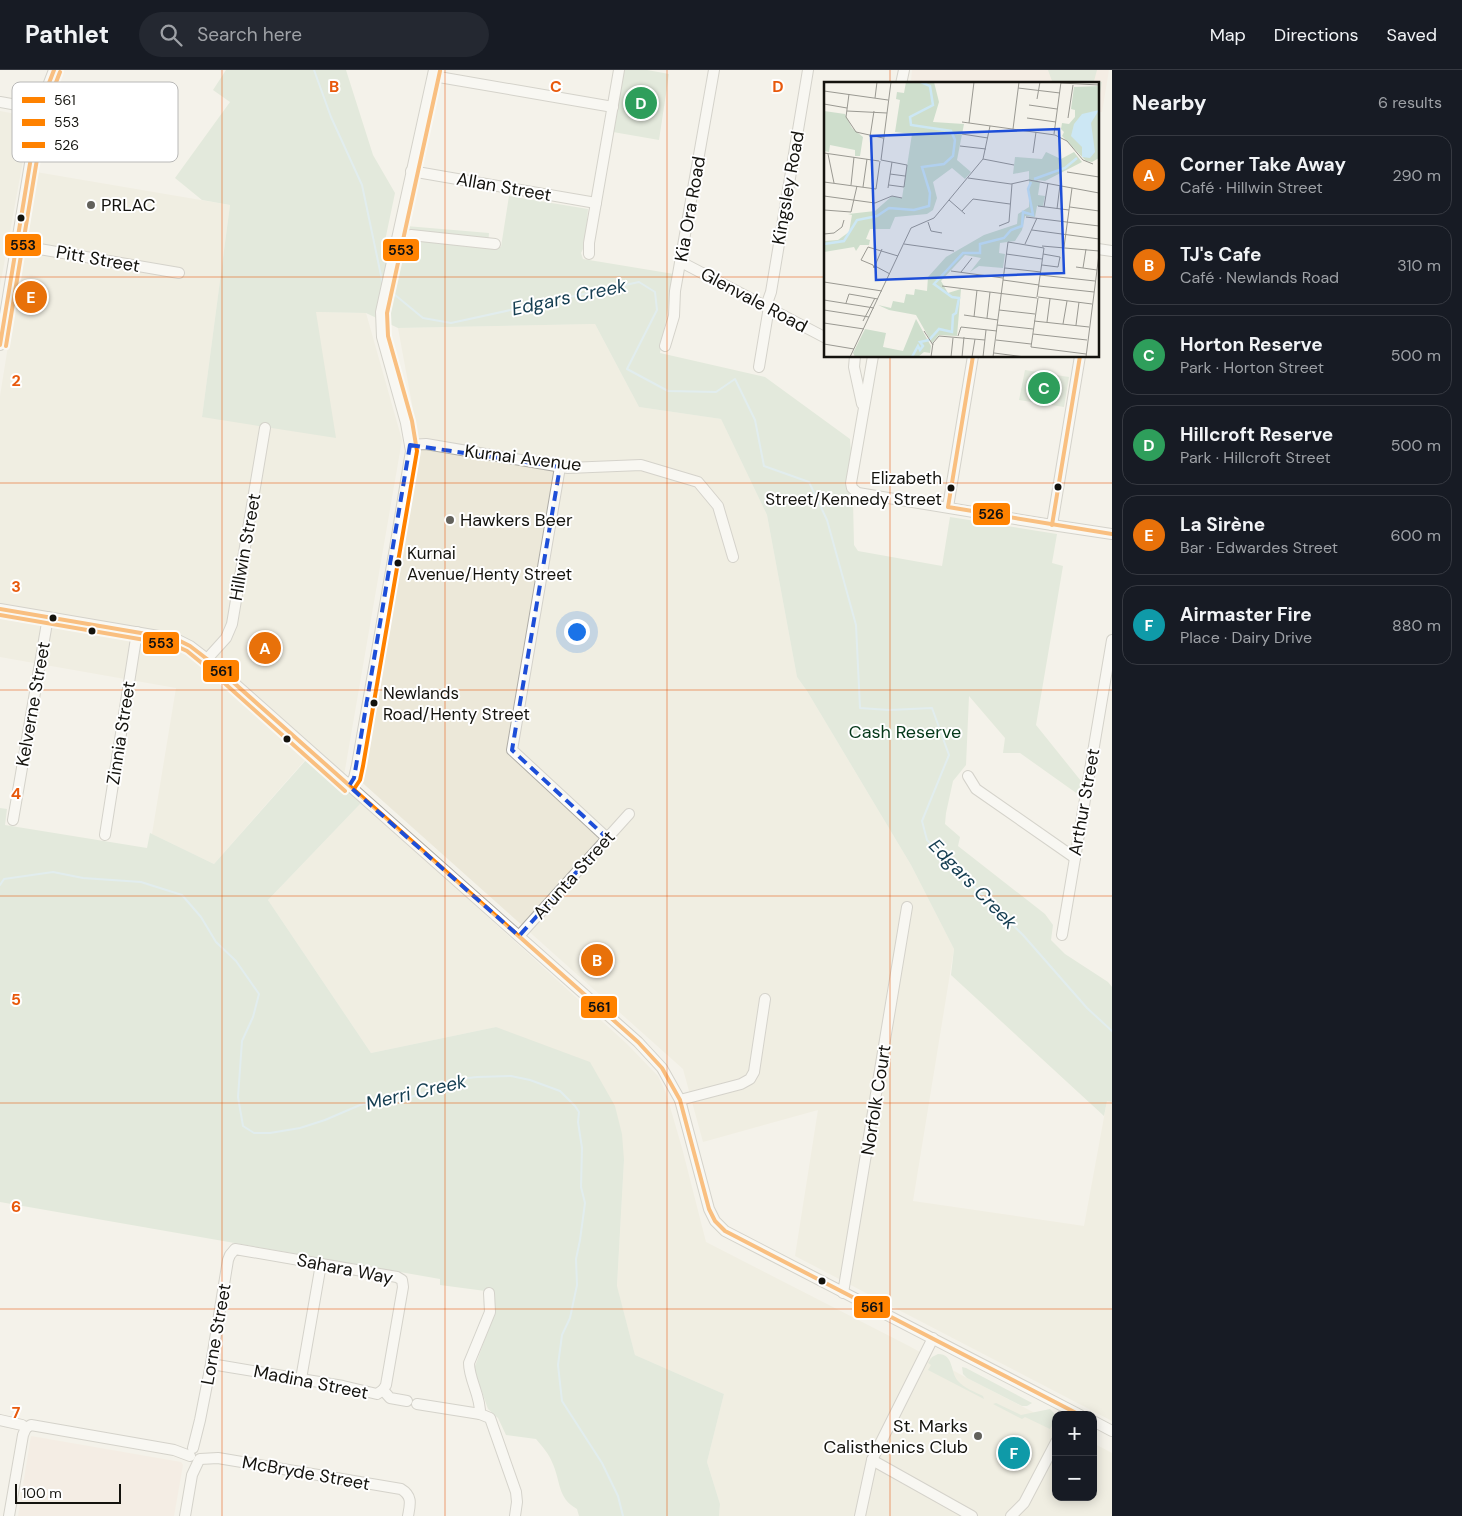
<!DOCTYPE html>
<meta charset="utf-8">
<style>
:root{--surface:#171b24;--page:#242831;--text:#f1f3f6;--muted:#9ea1a6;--line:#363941;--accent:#db2777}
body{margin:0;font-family:"DM Sans",sans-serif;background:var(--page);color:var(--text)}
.controls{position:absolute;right:15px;bottom:15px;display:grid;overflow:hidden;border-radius:10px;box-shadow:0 2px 12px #0003}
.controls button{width:45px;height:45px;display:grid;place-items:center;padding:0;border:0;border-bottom:1px solid var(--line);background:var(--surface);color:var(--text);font:25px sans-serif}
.scale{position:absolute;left:15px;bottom:12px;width:106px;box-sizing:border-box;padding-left:5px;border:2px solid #14130e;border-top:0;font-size:14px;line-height:18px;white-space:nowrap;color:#14130e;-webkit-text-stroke:4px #fff;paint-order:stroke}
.you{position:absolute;left:576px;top:561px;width:18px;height:18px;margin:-12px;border:4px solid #fff;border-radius:50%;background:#1a73e8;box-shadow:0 0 0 8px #1a73e833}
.badge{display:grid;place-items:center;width:32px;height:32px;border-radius:50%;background:var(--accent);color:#fff;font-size:16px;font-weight:700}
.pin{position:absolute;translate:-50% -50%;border:2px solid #fff;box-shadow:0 1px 5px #0006}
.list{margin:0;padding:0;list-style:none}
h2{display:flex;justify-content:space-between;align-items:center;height:65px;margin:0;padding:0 20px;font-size:21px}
h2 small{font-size:16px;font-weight:400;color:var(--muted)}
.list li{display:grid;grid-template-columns:32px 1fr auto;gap:15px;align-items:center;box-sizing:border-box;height:80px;margin:0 10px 10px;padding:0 10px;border:1px solid var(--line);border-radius:15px}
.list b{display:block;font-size:19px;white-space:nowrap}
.list p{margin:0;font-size:16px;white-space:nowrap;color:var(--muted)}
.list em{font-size:16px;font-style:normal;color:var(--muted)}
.icon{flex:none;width:28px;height:28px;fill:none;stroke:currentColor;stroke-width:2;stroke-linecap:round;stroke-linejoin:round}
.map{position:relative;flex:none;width:1112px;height:1446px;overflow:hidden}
header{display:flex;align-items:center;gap:30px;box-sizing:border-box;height:70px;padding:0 25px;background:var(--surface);border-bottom:1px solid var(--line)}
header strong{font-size:24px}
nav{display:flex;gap:28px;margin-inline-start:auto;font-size:18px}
.search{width:350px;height:45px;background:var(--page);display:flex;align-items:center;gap:12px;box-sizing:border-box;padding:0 18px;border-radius:28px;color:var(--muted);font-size:19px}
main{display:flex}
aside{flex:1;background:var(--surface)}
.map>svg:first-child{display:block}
</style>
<header>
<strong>Pathlet</strong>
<div class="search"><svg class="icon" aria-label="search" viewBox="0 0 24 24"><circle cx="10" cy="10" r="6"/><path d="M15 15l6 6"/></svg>Search here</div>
<nav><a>Map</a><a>Directions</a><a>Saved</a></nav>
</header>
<main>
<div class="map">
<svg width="1112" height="1446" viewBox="0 0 1112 1446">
<rect width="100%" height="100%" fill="#f4f2ea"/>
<g fill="#ece8d9">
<path d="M0,41L31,47L0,216Z"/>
<path d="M36,102L230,135L202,347L315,242L366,243L402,370L342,717L305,690L214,794L152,764L176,618L0,587V326Z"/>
<path d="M595,254L639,337L721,349L767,445L797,607L807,621L911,795L954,879L913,1131L1084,1156L1107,1031L1112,1032V1351L795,1186L818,1040L703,1072L683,999L357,708L419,372L398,258Z"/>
<path d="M362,732L627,974L658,1006L666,1023L682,1078L706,1172L909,1276L967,1308L1056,1354V1427H1093V1373L1112,1383V1446H719L720,1434L707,1392L724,1324L635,1285L617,1217L624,1090L496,957L371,983L268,830Z"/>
</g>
<g fill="#f4e7dd">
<path d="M912,0H1109L1102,42H1098V14H932L911,10Z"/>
<path d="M31,1366L181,1392L183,1395L174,1446H18Z"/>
</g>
<g fill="#cedecc">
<path d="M226,0H346L373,85L395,123L382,185L400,187L406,156L489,163L488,175L501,177L509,126L588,139L585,175L581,183L583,189L674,204L660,283L765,307L850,369L854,421L845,420L848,421L853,431L854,475L858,481L942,496L950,447L1057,464L1052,493L1063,496L1036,655L1081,711L1079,725L1020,683H1003L1005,668L969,626L966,695L953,711L946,743L945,754L960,767L958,776L1045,844L1053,855L1051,870L1065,884L1108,912L1112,917V1032L1107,1031L1104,1046L951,905L954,879L911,795L807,621L797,607L767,445L721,349L639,337L595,254L398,258L366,243L316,242L336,368L202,347L230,135L202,130L175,108L230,32L213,20Z"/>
<path d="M624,0H647L669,4L659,70L613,62Z"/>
<path d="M1048,0H1097L1094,11L1102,12L1098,36V14H1056L1052,11Z"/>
<path d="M1025,300L1069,307L1064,337L1019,330Z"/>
<path d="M306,690L362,732L268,830L371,983L496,957L590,992L615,1036L622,1064L624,1090L617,1216L635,1285L724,1324L707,1392L720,1434L719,1446H579L577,1439C557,1428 561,1411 552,1392C549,1384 542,1376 536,1369L506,1365L498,1348L488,1339L474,1299L493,1247V1222L440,1215V1209L0,1132V738L7,739L5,755L147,778L150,763L214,794Z"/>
<path d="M938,1284C954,1284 950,1302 958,1311C964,1318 975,1322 983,1326L984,1329L928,1300L931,1295L928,1293L932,1287Z"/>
<path d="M962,1297L966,1298L1032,1333L1027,1336H1022L967,1308L963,1304Z"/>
<path d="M996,1333L1021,1345L1050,1339L1056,1345V1356H1052L1050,1359L1025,1347L1022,1349L993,1334Z"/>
</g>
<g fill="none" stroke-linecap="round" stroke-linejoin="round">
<g stroke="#cce7f4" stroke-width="2">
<path d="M314,0L331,47L362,115L383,215"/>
<path d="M389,220L423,248L451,253L639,212L655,222L657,240L627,299L668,321L716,322L735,309L755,350L764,396L809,412L827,450L856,555L860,638L889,640L932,638L949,685L922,751L927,770L1023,865L1087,938L1112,961"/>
<path d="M0,815L4,809L53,802L83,808L141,812L182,825L201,847L216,872L236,891L259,924L253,947L242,971L238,1027L243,1056L254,1063H270L300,1058L325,1050L360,1035L378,1030L397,1031L418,1025L459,1009L477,1007L511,1006L530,1010L560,1021L575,1036L579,1042L578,1052L582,1078L581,1117L585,1133L580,1170L576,1189L577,1215L570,1248L562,1265L558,1295L562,1331L602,1393L618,1426L623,1446"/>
</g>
<defs>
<g id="minor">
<path d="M433,6L613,37"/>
<path d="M901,14L904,0"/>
<path d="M0,32L39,39"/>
<path d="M411,101L596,133"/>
<path d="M411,165L495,174"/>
<path d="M16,175L179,203"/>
<path d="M1098,179L1112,181"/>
<path d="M589,184V173L619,0"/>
<path d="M681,192L826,268"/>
<path d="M766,236L771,222L808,0"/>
<path d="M0,275L39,39L54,0"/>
<path d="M665,276L674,246L675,221L714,0"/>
<path d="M855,286L854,297L862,334"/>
<path d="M873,286L851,413L852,418L858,423L1052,455L1112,464"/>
<path d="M759,297L769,237"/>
<path d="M410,375L426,374L568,398L641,395L698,412L718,436L733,487"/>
<path d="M560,397L512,680L607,768"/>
<path d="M948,437L973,286"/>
<path d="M1052,455L1080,286"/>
<path d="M0,539L176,569L190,576L207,589L638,972L662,998L680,1030L709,1139L715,1151L725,1161L1080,1345"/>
<path d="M207,589L226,568L232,554L265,358"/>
<path d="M968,706L976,719L1075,788"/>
<path d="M349,716L354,708L357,695L395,478L411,381L406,353L382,267L381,242L434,0"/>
<path d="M13,750L48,547"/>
<path d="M105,765L137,562"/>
<path d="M1062,865L1112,570"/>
<path d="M519,866L629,744"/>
<path d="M680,1030L741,1014L750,1009L754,1002L765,929"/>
<path d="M843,1223L907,837"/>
<path d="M211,1294L343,1316L377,1324L383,1320"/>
<path d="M301,1309L321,1194"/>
<path d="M383,1320L390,1328L407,1331"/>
<path d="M417,1334L480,1344L490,1348L516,1422L517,1432L515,1446"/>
<path d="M480,1344C481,1326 469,1310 469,1293L490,1242L489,1223"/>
<path d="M0,1350L22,1355L26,1358L31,1355L174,1380L190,1386"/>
<path d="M1093,1351L1112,1361"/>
<path d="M193,1378L200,1350L211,1294L228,1190L230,1185L235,1179L397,1207L402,1210L403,1217L386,1315L383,1320"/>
<path d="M200,1389L218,1388L401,1419C413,1426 410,1435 408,1446"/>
<path d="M872,1390L972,1446"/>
<path d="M9,1446L23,1365L26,1358"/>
<path d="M185,1446L192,1405L199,1390"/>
<path d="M860,1446L872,1390L933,1268"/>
<path d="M1011,1446L1024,1433L1056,1372"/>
</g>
</defs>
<use href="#minor" stroke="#aeaca6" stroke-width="12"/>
<use href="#minor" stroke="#fdfdfc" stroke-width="10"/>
<defs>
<g id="bus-1">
<path d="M0,275L39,39L54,0"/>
<path d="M0,539L176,569L190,576L207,589L638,972L662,998L680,1030L709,1139L715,1151L725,1161L1080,1345"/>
</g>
<g id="bus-2">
<path d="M6,276L45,41L60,2"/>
<path d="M0,545L174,575L187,581L203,594L345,721"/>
<path d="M354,719L360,710L363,696L417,381L412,351L388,266L387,243L440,1"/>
</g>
<g id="bus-3">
<path d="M973,286L948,437L1112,464"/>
<path d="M1052,455L1080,286"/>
</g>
</defs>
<use href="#bus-1" stroke="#fff" stroke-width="8"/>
<use href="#bus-2" stroke="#fff" stroke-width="8"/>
<use href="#bus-3" stroke="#fff" stroke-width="8"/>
<use href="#bus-1" stroke="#ff8200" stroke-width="4"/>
<use href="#bus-2" stroke="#ff8200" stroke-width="4"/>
<use href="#bus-3" stroke="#ff8200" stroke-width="4"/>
</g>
<path d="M0 0H1112V1446H0ZM410,375L560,397L512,680L607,768L519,866L349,716L354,708Z" fill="#f4f2ea" fill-opacity=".55" fill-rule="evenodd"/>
<path fill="none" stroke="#1d4ed8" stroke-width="4" stroke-dasharray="10 6" stroke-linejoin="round" d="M410,375L560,397L512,680L607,768L519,866L349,716L354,708Z"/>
<path fill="none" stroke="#e8590c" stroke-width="1" stroke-opacity="0.55" d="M222,0V1446M445,0V1446M667,0V1446M890,0V14M0,207H826M1098,207H1112M890,286V1446M0,413H1112M0,620H1112M0,826H1112M0,1033H1112M0,1239H1112"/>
<g fill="#62615b" stroke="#fff" stroke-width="2">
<circle cx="91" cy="135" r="5"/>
<circle cx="450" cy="450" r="5"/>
<circle cx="978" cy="1366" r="5"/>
</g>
<g fill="#14130e" stroke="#fff" stroke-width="2">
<circle cx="21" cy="148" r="4.5"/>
<circle cx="1058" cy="417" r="4.5"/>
<circle cx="951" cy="418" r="4.5"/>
<circle cx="398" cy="493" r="4.5"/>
<circle cx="53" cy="548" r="4.5"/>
<circle cx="92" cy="561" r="4.5"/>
<circle cx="374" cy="633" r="4.5"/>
<circle cx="287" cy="669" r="4.5"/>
<circle cx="822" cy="1211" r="4.5"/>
</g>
<g text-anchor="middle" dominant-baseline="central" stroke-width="4" stroke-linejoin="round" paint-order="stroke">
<g font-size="17" fill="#14130e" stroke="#fff" text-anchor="start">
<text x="942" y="408" text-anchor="end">Elizabeth<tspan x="942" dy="21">Street/Kennedy Street</tspan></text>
<text x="407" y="483">Kurnai<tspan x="407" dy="21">Avenue/Henty Street</tspan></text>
<text x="383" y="623">Newlands<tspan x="383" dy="21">Road/Henty Street</tspan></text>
</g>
<g font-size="18" fill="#14130e" stroke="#fff">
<text transform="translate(504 117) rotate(10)">Allan Street</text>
<text transform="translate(788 118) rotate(-80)">Kingsley Road</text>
<text transform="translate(690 139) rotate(-80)">Kia Ora Road</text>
<text transform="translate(98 189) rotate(10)">Pitt Street</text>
<text transform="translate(754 230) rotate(28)">Glenvale Road</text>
<text transform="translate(523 388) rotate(7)">Kurnai Avenue</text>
<text transform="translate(245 477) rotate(-80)">Hillwin Street</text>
<text transform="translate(33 634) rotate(-80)">Kelverne Street</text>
<text transform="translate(121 663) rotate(-81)">Zinnia Street</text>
<text transform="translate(1084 732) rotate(-80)">Arthur Street</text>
<text transform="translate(574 805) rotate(-48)">Arunta Street</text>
<text transform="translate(876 1030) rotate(-81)">Norfolk Court</text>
<text transform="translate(345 1199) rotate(11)">Sahara Way</text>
<text transform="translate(216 1264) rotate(-80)">Lorne Street</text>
<text transform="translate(311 1312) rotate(11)">Madina Street</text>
<text transform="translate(306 1403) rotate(10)">McBryde Street</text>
</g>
<g font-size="18" fill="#14130e" stroke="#fff" text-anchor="start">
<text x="101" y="135">PRLAC</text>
<text x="460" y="450">Hawkers Beer</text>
<text x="968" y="1356" text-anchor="end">St. Marks<tspan x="968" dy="21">Calisthenics Club</tspan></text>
</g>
<g font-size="18" fill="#043718" stroke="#fff">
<text x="905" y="662">Cash Reserve</text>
</g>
<g font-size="19" font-style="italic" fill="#143d51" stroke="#fff">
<text transform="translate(569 227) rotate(-12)">Edgars Creek</text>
<text transform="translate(973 814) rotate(46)">Edgars Creek</text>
<text transform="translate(416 1022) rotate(-13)">Merri Creek</text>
</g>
</g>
<g transform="translate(824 12)">
<rect width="275" height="275" fill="#f4f2ea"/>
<path d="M82,0H110L115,20L109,40L140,42L133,78L147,90L141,97L128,86L109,100L113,116L109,128L103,132L71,135L66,147H46L42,157L46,158L45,163H36L32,169L30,165L0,170V159L14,158L25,150L28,133L24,132L51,129L68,114L78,116L88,52L71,50L76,18L72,17L73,10L80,11ZM275,4V76L268,80L262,79L238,54L240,50L237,47L238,41L245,42L251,35V28L247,27L250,5ZM0,29L21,32L28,46L39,55L36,74H31V68L6,63L5,70L0,69ZM222,70L237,77L250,70L258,80L221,99L213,98L216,100L214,113L221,114L219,124H213L211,135L201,134L198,148L191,159L176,161L175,171L181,172L179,186L155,184L146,190L157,176L141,173L117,199L124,211L137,207L133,254L115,253L108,261L92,233L65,228L54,223L67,226L69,219L80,221L82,212L90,213L91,207L103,209L104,195L122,175L160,153L193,142L194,132L205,125V89L189,92L191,75L218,77ZM92,237L107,264L106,271L100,270L94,275H31L29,271L41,247L62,251L59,265L79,269Z" fill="#cedecc"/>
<path d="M275,28L267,41L271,70L266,76L258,75V65L247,54L250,42L258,32Z" fill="#cce7f4"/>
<path fill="none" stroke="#cce7f4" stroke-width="2.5" d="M210,97L241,86L253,76M0,162L20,159L33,138L53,134L65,126L90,128L105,124L106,111L98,85L120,82L129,74L131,58L127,49L87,43L86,35L109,23L106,4L97,0M88,275L94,264L96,268L99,264L96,260L105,258L115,247L128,250L129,233L132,231L135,216L128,215L110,202L139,171H156V162L180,156L187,148L198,144L199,130L209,133L204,107L207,100"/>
<path fill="none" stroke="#9a9992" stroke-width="1" d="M237,1L275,3M194,6L236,11M0,9L64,18M25,12L22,35L32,50L59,56M51,16L53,0M213,17L216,0M0,22L23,26M205,23L233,27M23,29L63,31M203,36L232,40M244,36L249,3M138,40L231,53L243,59L259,78L269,82M145,41L150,0M189,47L195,0M138,52L164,56M230,52L237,0M46,55L50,29M136,64L162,67M0,71L55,79M209,71L212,50M4,72L10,101M159,77L190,83M57,78L67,0M57,78L83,83L80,105L65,103M243,90L275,95M66,92L81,94M144,96L187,102L205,98L275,111M0,100L52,107L56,79M27,103L30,75M39,105L43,77M64,106L68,80M0,114L51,121L68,114L78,116M125,118L141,132M214,124L245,128M220,125L224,101M246,125L275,129M233,127L236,103M0,128L27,130L33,104M138,129L149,117L186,122M202,135L275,144M104,140L107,149L118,151M175,144L185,140L188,102M208,148L275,157M0,152L10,151L18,145L20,138M80,162L130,169M201,162L213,136M218,164L275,169M240,165L248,106M182,172L218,177M49,183L37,178L44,165L74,174M49,183L50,186L58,167M218,183L234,185L236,175L219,172M51,184L66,192M252,185L273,188M181,186L217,190M259,186L262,167M127,189L179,196M137,190L148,176M216,193L271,199M179,198L215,203M0,200L58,209M118,204L213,216M215,204L270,210M213,215L220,166M214,215L268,222M214,216L207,265L262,272M0,218L50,226M22,221L25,212L54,217M0,228L45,235M175,228L211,232M140,233L174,238M150,235L153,208M163,236L166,210M39,239L51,216M210,239L265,245M223,240L226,217M0,241L40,247M239,242L243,219M173,243L209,247M252,243L255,220M100,249L109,263M209,252L263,258M134,254L137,245L173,249M172,258L207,262M0,262L30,267M170,271L201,275M26,275L87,146L110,136L159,77L166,44M107,275L109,261L115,254L161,258M127,275L129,256M138,275L140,255M148,275L151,257M159,275L162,248M169,275L184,160L220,166M262,275L275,172"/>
<path fill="#1d4ed8" fill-opacity="0.15" stroke="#1d4ed8" stroke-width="2.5" d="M235,47L240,191L52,198L47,54Z"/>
<rect width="275" height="275" fill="none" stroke="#14130e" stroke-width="2.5"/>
</g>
<rect x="12" y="12" width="166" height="80" rx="8" fill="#fff" stroke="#b8b8b7" stroke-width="1"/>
<rect x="22" y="27" width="23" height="6" fill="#ff8200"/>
<rect x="22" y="49" width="23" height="7" fill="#ff8200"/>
<rect x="22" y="72" width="23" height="6" fill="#ff8200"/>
<g font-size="14" fill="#14130e">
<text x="54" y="35">561</text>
<text x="54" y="57">553</text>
<text x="54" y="80">526</text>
</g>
<g font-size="16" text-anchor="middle" font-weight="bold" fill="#e8590c" stroke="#fff" stroke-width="4" stroke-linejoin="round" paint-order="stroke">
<text x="334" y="22">B</text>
<text x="556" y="22">C</text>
<text x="778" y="22">D</text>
<text x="16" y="316">2</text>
<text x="16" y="522">3</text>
<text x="16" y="729">4</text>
<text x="16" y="935">5</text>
<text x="16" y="1142">6</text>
<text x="16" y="1348">7</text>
</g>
<g stroke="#fff" stroke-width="2">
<rect x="4" y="163" width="38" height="24" rx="5" fill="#ff8200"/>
<rect x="382" y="168" width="38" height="24" rx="5" fill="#ff8200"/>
<rect x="972" y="432" width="39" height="24" rx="5" fill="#ff8200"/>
<rect x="142" y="561" width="38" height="24" rx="5" fill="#ff8200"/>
<rect x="202" y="589" width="38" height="24" rx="5" fill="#ff8200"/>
<rect x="580" y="925" width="38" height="24" rx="5" fill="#ff8200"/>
<rect x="853" y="1225" width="38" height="24" rx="5" fill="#ff8200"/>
</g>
<g font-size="14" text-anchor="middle" font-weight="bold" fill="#111">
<text x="23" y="180">553</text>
<text x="401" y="185">553</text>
<text x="991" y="449">526</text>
<text x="161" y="578">553</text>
<text x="221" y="606">561</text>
<text x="599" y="942">561</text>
<text x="872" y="1242">561</text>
</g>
</svg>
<div class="controls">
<button>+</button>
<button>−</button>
</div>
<div class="scale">100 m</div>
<div class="you"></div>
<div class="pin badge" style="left:265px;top:578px;background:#e8710a">A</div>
<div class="pin badge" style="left:597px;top:890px;background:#e8710a">B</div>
<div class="pin badge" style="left:1044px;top:318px;background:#2e9e5b">C</div>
<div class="pin badge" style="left:641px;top:33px;background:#2e9e5b">D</div>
<div class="pin badge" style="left:31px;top:227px;background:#e8710a">E</div>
<div class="pin badge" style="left:1014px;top:1383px;background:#0f9aa8">F</div>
</div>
<aside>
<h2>Nearby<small>6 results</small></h2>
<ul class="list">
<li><span class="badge" style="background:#e8710a">A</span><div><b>Corner Take Away</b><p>Café · Hillwin Street</p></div><em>290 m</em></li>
<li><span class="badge" style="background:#e8710a">B</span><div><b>TJ's Cafe</b><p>Café · Newlands Road</p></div><em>310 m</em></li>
<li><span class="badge" style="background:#2e9e5b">C</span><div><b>Horton Reserve</b><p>Park · Horton Street</p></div><em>500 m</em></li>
<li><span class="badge" style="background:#2e9e5b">D</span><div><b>Hillcroft Reserve</b><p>Park · Hillcroft Street</p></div><em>500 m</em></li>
<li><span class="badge" style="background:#e8710a">E</span><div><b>La Sirène</b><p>Bar · Edwardes Street</p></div><em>600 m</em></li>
<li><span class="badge" style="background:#0f9aa8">F</span><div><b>Airmaster Fire</b><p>Place · Dairy Drive</p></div><em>880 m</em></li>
</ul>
</aside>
</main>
